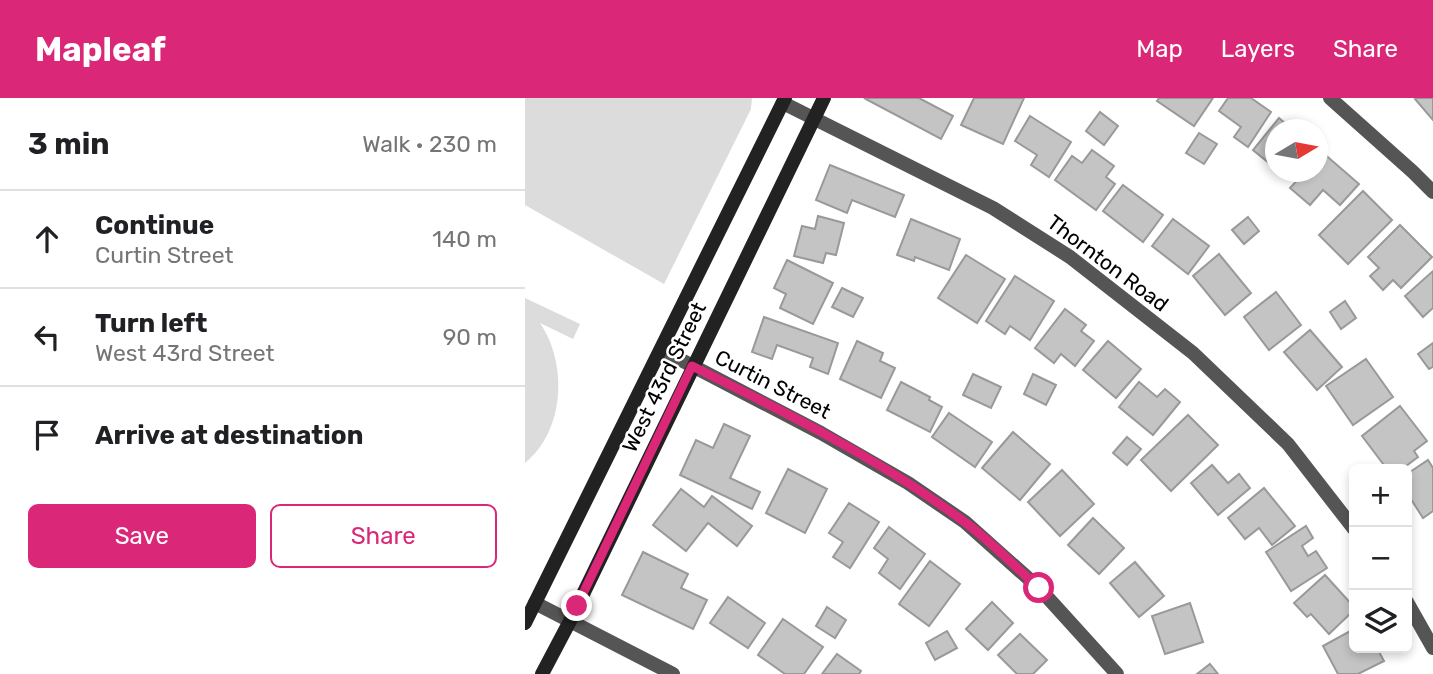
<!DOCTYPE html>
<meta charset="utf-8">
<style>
:root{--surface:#fff;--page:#f2f2f2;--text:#202124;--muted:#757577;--line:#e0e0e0;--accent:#db2777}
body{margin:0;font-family:Rubik,sans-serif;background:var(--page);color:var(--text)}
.controls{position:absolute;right:21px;bottom:21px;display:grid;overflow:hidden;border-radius:10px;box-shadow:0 4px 10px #0003}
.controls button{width:63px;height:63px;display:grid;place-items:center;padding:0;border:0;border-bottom:2px solid var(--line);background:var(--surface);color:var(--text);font:35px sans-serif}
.compass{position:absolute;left:740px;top:21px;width:63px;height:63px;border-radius:50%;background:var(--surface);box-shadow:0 4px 10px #0003;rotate:80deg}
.stop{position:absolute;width:21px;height:21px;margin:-16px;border:5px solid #db2777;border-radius:50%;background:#fff}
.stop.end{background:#db2777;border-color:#fff;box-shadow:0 2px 7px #0008}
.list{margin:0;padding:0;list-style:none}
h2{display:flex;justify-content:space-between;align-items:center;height:91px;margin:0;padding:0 28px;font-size:30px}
h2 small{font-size:23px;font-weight:400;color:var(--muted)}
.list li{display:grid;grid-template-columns:46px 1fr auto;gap:21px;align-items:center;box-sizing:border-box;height:98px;padding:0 28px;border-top:2px solid var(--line)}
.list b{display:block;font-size:26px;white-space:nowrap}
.list p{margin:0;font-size:23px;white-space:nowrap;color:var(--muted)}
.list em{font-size:23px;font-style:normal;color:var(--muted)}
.actions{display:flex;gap:14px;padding:21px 28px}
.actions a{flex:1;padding:16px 0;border:2px solid var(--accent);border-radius:10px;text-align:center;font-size:24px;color:var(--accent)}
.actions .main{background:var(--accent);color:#fff}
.icon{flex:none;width:38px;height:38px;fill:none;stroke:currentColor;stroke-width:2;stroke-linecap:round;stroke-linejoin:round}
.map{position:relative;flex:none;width:908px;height:576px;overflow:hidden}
header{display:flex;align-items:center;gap:42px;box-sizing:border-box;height:98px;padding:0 35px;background:var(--accent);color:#fff}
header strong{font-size:33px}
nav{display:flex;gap:38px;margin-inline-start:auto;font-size:24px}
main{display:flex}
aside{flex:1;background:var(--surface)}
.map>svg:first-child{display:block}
</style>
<header>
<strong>Mapleaf</strong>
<nav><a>Map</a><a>Layers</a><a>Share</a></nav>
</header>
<main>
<aside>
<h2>3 min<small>Walk · 230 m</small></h2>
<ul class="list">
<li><svg class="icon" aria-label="ahead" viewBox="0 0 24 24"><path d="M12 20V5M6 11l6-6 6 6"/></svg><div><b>Continue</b><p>Curtin Street</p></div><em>140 m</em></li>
<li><svg class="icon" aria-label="left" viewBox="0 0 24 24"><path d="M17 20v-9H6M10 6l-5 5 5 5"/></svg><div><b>Turn left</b><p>West 43rd Street</p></div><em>90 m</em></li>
<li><svg class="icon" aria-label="arrive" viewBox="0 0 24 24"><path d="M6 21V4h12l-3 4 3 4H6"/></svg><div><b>Arrive at destination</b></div></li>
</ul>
<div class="actions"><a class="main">Save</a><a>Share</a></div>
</aside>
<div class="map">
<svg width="908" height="576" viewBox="0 0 908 576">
<rect width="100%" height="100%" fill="#fff"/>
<g fill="#dcdcdc">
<path d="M0,0H227L226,11L139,186L0,107Z"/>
<path d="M0,200L55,226L48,241L15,225C43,266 40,333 0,365Z"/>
</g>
<g fill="#c4c4c4" stroke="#999" stroke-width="2">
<path d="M339,0H394L428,18L416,41Z"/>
<path d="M449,0H499L478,46L436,27Z"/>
<path d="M634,0H688L669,28L632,3Z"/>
<path d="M703,0H726L746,14L723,49L709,39L716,29L694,13Z"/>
<path d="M892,0H908V22L890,1Z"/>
<path d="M575,14L593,28L579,47L561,33Z"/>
<path d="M505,18L546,44L524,79L506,67L512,57L490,43Z"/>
<path d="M754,20L768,32H750V70L728,52Z"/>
<path d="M674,35L692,46L679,66L661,55Z"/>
<path d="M567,52L589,68L581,79L590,86L571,112L530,82L547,58L557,65Z"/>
<path d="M797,54L834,86L815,107L798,92L785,107L765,90L780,74H792V59Z"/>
<path d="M305,67L379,97L370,119L327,102L322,115L291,102Z"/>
<path d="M598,87L638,117L618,144L578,113Z"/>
<path d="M838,93L867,122L823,166L794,137Z"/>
<path d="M293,118L319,125L311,157L301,155L298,165L269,158L277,128L290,131Z"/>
<path d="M723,119L734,133L719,146L707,132Z"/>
<path d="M386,121L435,141L424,172L390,159L389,163L372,157Z"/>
<path d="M648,121L684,148L663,176L627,148Z"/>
<path d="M875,127L907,159L876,190L868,182L858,192L845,178L854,170L843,159Z"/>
<path d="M694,156L726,195L700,217L668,178Z"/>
<path d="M441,157L480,181L452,225L413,200Z"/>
<path d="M262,162L308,185L288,226L255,210L261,196L249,190Z"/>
<path d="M908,173V210L898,219L880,198Z"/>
<path d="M490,178L529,203L505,242L485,228L480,236L461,223Z"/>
<path d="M317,190L338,200L328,219L307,209Z"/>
<path d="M751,194L776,227L744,252L719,219Z"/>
<path d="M820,203L831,220L816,231L805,214Z"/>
<path d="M540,211L561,227L556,233L569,243L550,268L536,256L529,265L510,250Z"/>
<path d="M239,219L313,245L303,276L285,269L288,260L252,247L247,261L227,254Z"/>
<path d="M785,232L817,269L792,292L759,254Z"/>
<path d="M332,243L358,255L355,263L370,270L356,300L315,281Z"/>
<path d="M583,243L616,271L591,300L558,272Z"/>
<path d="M908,245V269L904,271L893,256Z"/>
<path d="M841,261L868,299L828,327L801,288Z"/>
<path d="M448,276L476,289L466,310L438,297Z"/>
<path d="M508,276L531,287L521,307L499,296Z"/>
<path d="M376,284L405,299L404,302L417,309L405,334L362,312Z"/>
<path d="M614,284L632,299L640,291L655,304L628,337L594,309Z"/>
<path d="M875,308L902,343L889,353L893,359L877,371H862L837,338Z"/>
<path d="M424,315L467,344L450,369L407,339Z"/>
<path d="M663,317L693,347L646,393L616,362Z"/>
<path d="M199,326L225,338L205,380L235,394L227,411L155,377L171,342L188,350Z"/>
<path d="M488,334L525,366L495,402L457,370Z"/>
<path d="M602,339L616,351L602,367L588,355Z"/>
<path d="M903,362L908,370V413L898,420L882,395V376Z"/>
<path d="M687,367L703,385L714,376L725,390L693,417L666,385Z"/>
<path d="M263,371L302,391L280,435L241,415Z"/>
<path d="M537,372L569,406L535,438L503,404Z"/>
<path d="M739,390L770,428L747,447L734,430L720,441L703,420Z"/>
<path d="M156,391L179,409L187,398L227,428L212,448L183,425L161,453L128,427Z"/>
<path d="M324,405L354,424L325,470L308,459L318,444L304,435Z"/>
<path d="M568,420L599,450L574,476L543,447Z"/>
<path d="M781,428L788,440L777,448L783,458L791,453L802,470L766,493L741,454Z"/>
<path d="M364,429L400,456L375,491L354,475L363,461L349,450Z"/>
<path d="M118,454L163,476L156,490L182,502L168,531L97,497Z"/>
<path d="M405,463L435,486L404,528L374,506Z"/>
<path d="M610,464L639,498L614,519L585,485Z"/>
<path d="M800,477L829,509V512L804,536L786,516L782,519L769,505Z"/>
<path d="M203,499L240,525L223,550L185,525Z"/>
<path d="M467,504L488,525L463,552L441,531Z"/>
<path d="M665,505L678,544L640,556L627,518Z"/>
<path d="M302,509L321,522L310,540L291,528Z"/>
<path d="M258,521L298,549L279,576H260L233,557Z"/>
<path d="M829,531V550H852L859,563L833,576H813L798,548Z"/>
<path d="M422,533L432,550L410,562L401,545Z"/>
<path d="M495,536L522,562L508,576H492L473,557Z"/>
<path d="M312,556L336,573L334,576H297Z"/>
<path d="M685,566L693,576H672Z"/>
</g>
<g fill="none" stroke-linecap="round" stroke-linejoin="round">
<g stroke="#555" stroke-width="14">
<path d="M805,0L888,74L908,94"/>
<path d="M258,5L468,110L545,159L668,255L763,346L829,431"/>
<path d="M137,252L296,335L383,385L440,424L514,490L592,576"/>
<path d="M882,504L908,550"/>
<path d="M10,505L148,576"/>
</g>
<g stroke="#222" stroke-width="14">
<path d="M0,525L260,0"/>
<path d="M17,576L45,523L299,0"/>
</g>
</g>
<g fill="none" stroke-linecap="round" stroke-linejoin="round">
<path stroke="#db2777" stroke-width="9" d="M52,508L167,268C260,314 354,361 437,422C465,442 489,468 514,490"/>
</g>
<g text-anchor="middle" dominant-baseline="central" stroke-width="5" stroke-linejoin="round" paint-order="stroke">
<g font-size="21" fill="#000" stroke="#fff">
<text transform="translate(583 165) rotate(37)">Thornton Road</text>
<text transform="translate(139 279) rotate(-64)">West 43rd Street</text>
<text transform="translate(248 286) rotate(27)">Curtin Street</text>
</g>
</g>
</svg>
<div class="controls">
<button>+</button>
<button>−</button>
<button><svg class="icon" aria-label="layers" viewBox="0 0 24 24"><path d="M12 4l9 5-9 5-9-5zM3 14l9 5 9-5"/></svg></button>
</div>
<svg class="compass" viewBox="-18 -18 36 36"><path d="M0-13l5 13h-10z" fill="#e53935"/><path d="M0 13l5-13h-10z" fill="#757577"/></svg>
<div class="stop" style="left:514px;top:490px"></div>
<div class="stop end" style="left:52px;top:508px"></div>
</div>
</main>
